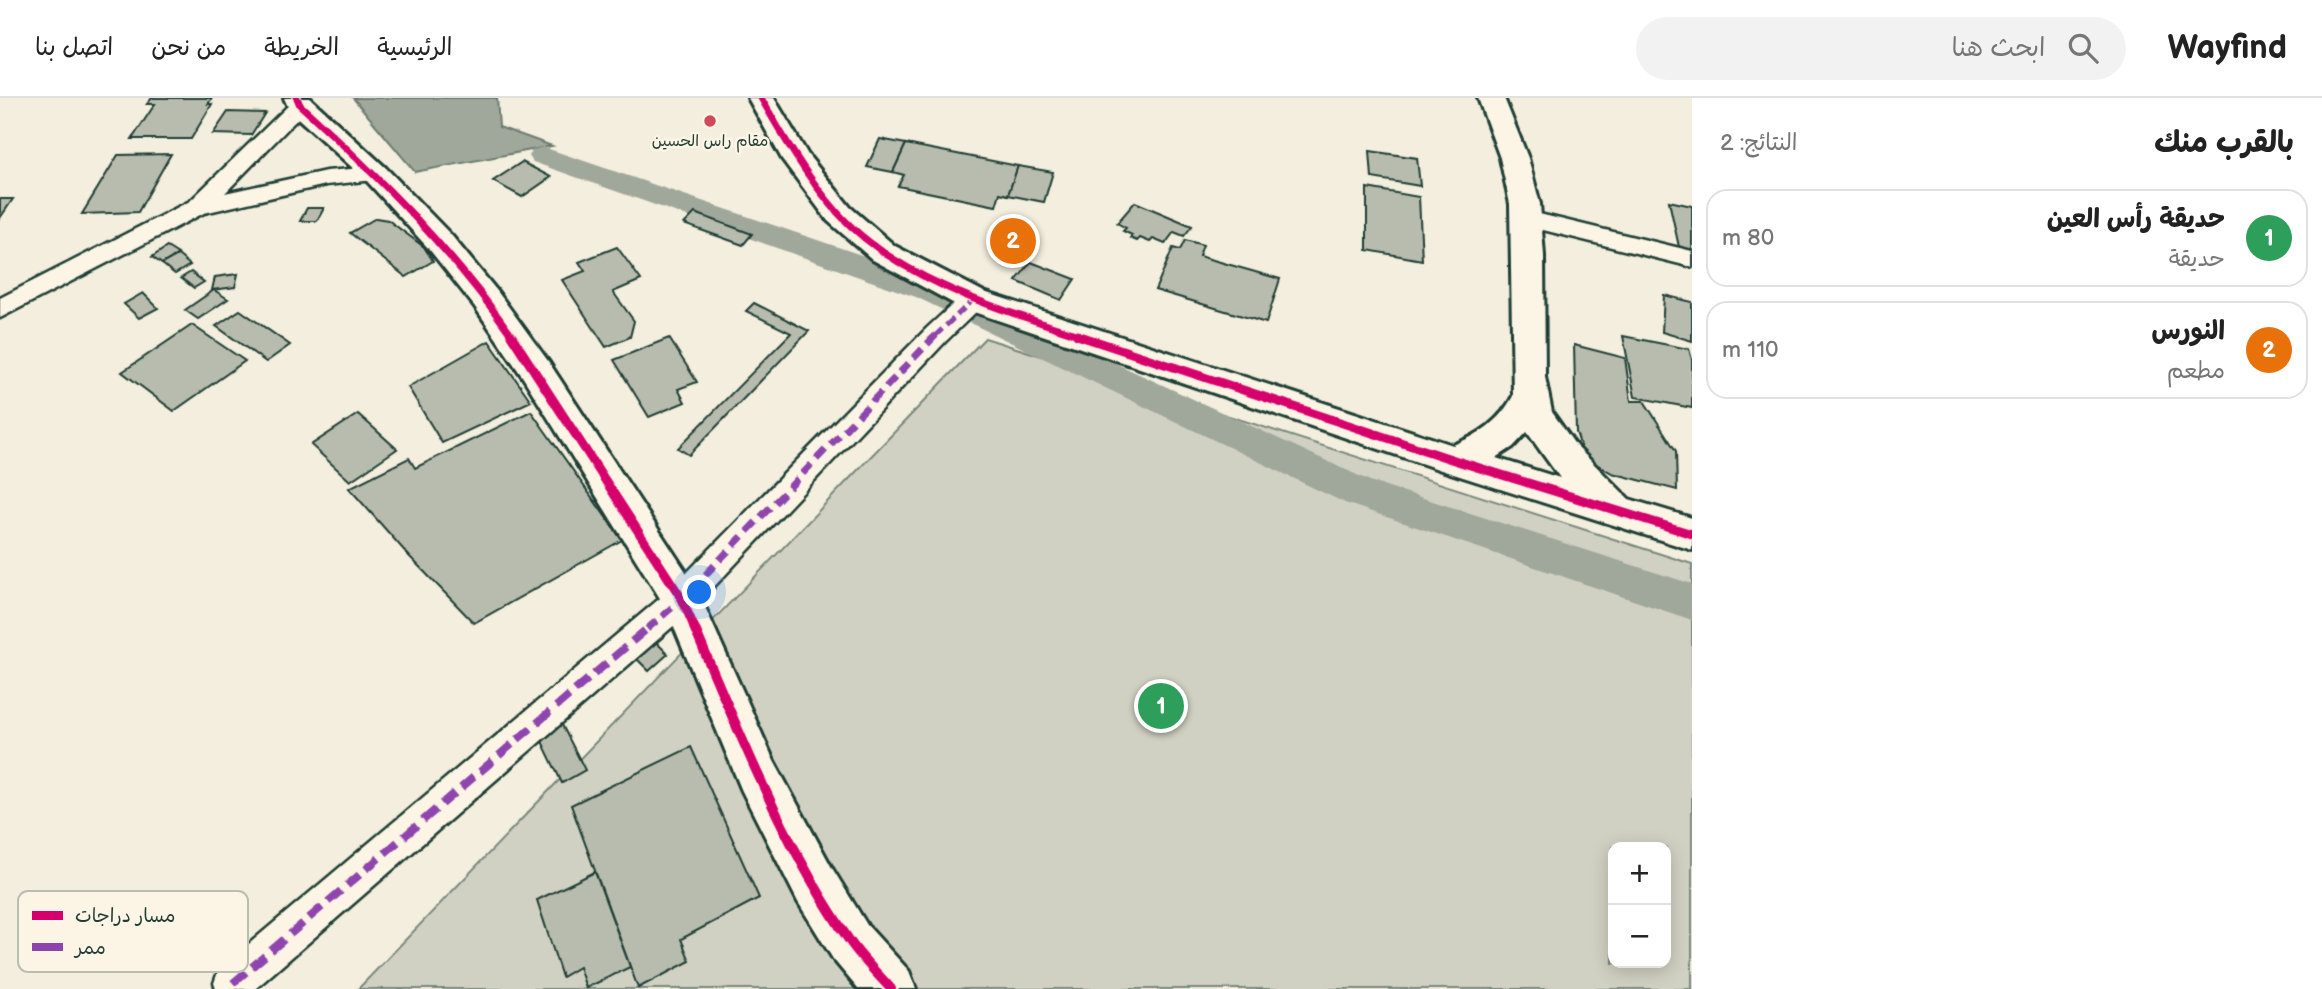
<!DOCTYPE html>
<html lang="ar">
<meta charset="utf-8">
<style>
:root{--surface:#fff;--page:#f2f2f2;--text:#222;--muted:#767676;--line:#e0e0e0;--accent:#0b8043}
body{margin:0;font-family:"Balsamiq Sans","Playpen Sans Arabic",sans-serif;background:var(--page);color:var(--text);direction:rtl}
.controls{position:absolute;right:21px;bottom:21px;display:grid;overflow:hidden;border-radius:14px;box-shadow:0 4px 18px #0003}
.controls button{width:63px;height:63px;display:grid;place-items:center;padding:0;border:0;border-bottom:2px solid var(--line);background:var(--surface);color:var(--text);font:35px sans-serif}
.you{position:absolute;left:700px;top:495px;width:24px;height:24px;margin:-18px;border:5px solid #fff;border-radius:50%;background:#1a73e8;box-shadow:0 0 0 10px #1a73e833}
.badge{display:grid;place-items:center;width:46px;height:46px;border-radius:50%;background:var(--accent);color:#fff;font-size:23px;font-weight:700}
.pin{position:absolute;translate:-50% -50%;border:4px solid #fff;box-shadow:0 2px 7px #0006}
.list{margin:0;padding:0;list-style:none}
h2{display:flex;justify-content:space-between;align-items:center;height:91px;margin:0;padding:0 28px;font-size:30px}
h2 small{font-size:23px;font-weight:400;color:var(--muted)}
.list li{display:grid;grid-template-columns:46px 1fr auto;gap:21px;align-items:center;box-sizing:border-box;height:98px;margin:0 14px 14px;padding:0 14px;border:2px solid var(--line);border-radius:21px}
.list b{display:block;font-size:26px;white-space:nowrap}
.list p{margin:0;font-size:23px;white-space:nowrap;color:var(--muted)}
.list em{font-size:23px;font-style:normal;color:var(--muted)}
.icon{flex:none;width:38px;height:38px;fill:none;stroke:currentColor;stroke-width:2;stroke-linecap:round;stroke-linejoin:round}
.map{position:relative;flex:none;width:1692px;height:891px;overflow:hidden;direction:ltr}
header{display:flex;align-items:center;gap:42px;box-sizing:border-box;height:98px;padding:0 35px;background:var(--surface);border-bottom:2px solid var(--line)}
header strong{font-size:33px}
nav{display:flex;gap:38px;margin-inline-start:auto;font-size:24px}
.search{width:490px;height:63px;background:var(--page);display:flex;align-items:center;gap:18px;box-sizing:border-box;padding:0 24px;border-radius:38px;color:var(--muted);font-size:26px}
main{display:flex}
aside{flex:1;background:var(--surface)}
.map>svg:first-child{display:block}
</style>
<header>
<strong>Wayfind</strong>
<div class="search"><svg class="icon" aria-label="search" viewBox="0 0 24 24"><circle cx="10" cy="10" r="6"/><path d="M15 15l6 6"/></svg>ابحث هنا</div>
<nav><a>الرئيسية</a><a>الخريطة</a><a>من نحن</a><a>اتصل بنا</a></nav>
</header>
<main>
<aside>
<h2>بالقرب منك<small>النتائج: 2</small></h2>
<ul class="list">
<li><span class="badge" style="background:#2e9e5b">1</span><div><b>حديقة رأس العين</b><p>حديقة</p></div><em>80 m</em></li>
<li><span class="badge" style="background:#e8710a">2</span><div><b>النورس</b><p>مطعم</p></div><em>110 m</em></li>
</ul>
</aside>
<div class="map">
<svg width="1692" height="891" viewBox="0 0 1692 891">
<rect width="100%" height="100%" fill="#f3eede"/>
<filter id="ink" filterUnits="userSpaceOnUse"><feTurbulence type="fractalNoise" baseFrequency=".0143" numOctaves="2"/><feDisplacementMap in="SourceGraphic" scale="14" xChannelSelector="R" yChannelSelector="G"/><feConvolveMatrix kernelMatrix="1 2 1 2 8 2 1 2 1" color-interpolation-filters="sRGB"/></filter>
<g filter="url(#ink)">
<path fill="#d0d1c2" stroke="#78877b" stroke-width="2" fill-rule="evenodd" d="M985,240L1692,466V891H358ZM1613,749H1666V865H1613Z"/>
<path fill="#a0a89b" stroke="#6c7d72" stroke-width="2" d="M353,0H497L499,29L552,48L415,74Z"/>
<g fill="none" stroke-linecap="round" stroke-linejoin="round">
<path fill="#a0a89b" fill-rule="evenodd" d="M543,49L938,183L1370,383L1692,486V522L1345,405L916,199L533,64L529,58L533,52Z"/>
</g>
<g fill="#b8bcae" stroke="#1f3d34" stroke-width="2">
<path d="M152,0H212L208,6H212L191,41H132L155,6H147Z"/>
<path d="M228,14L265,15L251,37L213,36Z"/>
<path d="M880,41L906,46L893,74L867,69Z"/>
<path d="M906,46L1018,68L1008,97L1000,95L996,108L898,88L904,77L893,74Z"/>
<path d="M1370,53L1417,60L1420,88L1372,80Z"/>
<path d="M171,56L138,114L82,116L118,57Z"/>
<path d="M522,64L551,79L522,99L493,83Z"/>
<path d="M1018,68L1053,74L1044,104L1008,97Z"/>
<path d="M1367,90L1419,99L1422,162L1367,152Z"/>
<path d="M0,101H13L0,120Z"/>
<path d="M1669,103L1692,108V152L1679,149Z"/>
<path d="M1135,104L1192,128L1184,138L1174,134L1165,146L1153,141L1150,144L1140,140L1137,143L1130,140L1132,137L1123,133L1126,130L1117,125Z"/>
<path d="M307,110H324L317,123H300Z"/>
<path d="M695,115L752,136L743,147L684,126Z"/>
<path d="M376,120L388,122L424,149L433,163L406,179L350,135Z"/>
<path d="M1185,142L1203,147L1199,158L1280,181L1266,225L1155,192L1173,150L1180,152Z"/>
<path d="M167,149L178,156L162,166L152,159Z"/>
<path d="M617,149L641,182L613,194L634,223L630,239L606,249L562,182L585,173L579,164Z"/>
<path d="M178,157L190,167L175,176L162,166Z"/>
<path d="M1031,164L1075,181L1061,202L1016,183Z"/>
<path d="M191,174L204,184L194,190L181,180Z"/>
<path d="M238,176L235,189L212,192L215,179Z"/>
<path d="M214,192L228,201L198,221L185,212Z"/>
<path d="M143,195L158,210L139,220L124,206Z"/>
<path d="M1664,197L1692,204V243L1662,234Z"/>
<path d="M754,205L809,233L689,357L678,350L791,235L746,213Z"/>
<path d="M240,212L290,247L266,264L216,228Z"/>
<path d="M192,227L245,263L174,313L122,274Z"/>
<path d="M1623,238L1689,251L1692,262V310L1635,299Z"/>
<path d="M669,240L697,284L678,291L685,304L649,319L614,262Z"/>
<path d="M489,243L531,303L442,345L408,289Z"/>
<path d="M1574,247L1625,260L1631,303H1644L1676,353L1677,392L1612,375L1584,359L1576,334Z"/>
<path d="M531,313L622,442L474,525L410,459L349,390L409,360L415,370Z"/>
<path d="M358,316L397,351L350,383L311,347Z"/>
<path d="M651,539L668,556L649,573L631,555Z"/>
<path d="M559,621L585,672L562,685L537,633Z"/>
<path d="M691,649L759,800L681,841L690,863L638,890L571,707Z"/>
<path d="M595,774L630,869L586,890L579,869L562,879L537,802Z"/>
</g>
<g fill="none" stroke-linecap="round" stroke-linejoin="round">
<defs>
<g id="street">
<path d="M300,1L307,3L310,7L307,11L225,95L326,73L376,69L384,71L387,76L384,81L326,87L204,115L0,220V200L190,103L293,3Z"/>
<path d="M1527,113L1692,153V169L1519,126L1515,121L1519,116Z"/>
<path d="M973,193L982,196L985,202L982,208L945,244L693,511L255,891H216L214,885L219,871L671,491L927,230L964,196Z"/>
</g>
<g id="secondary">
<path d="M284,0H310L386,70L451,137L497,193L548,263L696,489L774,663L832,770L867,827L909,873L916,891H858L833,861L798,804L742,693L666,510L524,281L475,209L429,151L366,82L290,13Z"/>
<path d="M748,0H774L808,57L850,109L895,148L984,194L1453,347C1479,337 1500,323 1513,298L1510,106L1500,60L1478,0H1504L1528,60L1540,106L1544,158L1545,279L1552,314L1576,348L1629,401L1692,420V452L1441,372L962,210L873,162L828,123L782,61ZM1527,334L1560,380L1496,360L1513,349Z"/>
</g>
</defs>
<use href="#street" stroke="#1f3d34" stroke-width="5"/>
<use href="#secondary" stroke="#1f3d34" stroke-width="6"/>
<use href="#street" fill="#fcf5e5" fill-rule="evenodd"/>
<use href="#secondary" fill="#fcf5e5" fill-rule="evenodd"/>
<path stroke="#8e44ad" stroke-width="5" stroke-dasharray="10 5" stroke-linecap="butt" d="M935,238L973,202"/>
<path stroke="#8e44ad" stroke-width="7" stroke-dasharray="13 7" stroke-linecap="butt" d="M647,531L682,501L936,237"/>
<path stroke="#8e44ad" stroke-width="8" stroke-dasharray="17 8" stroke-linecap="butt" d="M233,885L649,529"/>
<defs>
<g id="cycleway-far2">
<path d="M297,0L300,7C379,79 450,150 512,238"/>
<path d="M761,0C784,40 807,80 838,115C898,182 999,211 1082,238"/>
</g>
<g id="cycleway-far1">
<path d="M511,237L682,501L695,531"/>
<path d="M1077,237L1454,362L1692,436"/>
</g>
<path id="cycleway" d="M694,529C740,636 783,746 849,842C861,860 877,875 891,891"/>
</defs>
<use href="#cycleway-far2" stroke="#fcf5e5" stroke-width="10"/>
<use href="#cycleway-far1" stroke="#fcf5e5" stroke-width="13"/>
<use href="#cycleway" stroke="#fcf5e5" stroke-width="15"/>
<use href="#cycleway-far2" stroke="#d6006c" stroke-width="7"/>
<use href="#cycleway-far1" stroke="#d6006c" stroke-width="9"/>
<use href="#cycleway" stroke="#d6006c" stroke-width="10"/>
</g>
</g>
<circle fill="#d1495b" stroke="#fcf5e5" stroke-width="2.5" cx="710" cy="23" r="7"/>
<g text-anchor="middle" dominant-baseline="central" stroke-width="5" stroke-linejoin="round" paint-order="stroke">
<g font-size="16" fill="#1f3d34" stroke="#fcf5e5">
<text x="710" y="43">مقام راس الحسين</text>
</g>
</g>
<rect x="18" y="793" width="230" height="81" rx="10" fill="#fcf5e5" stroke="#babeb0" stroke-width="2"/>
<rect x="32" y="813" width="31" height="9" fill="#d6006c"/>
<rect x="32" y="845" width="31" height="8" fill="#8e44ad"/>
<g font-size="19" fill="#1f3d34">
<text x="75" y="824">مسار دراجات</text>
<text x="75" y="856">ممر</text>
</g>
</svg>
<div class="controls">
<button>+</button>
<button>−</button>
</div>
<div class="you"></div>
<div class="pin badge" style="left:1161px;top:608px;background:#2e9e5b">1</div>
<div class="pin badge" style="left:1013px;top:143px;background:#e8710a">2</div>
</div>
</main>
